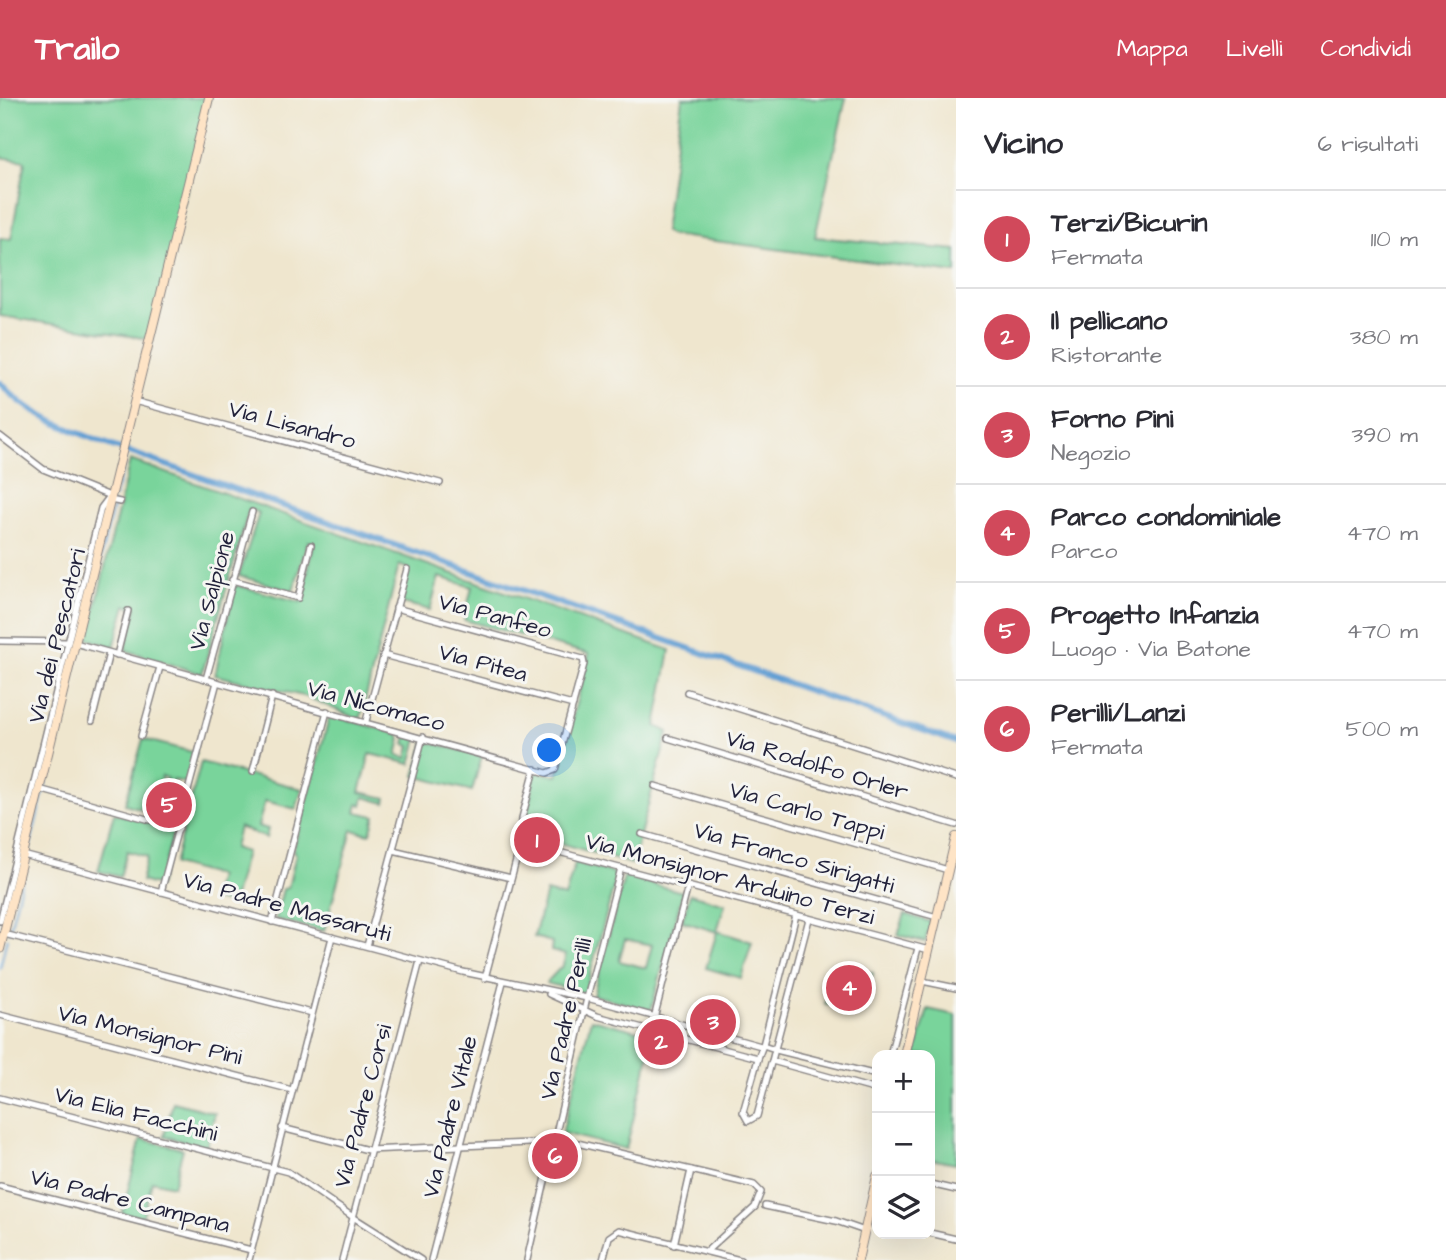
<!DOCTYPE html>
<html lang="it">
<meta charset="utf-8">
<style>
:root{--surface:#fff;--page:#f7f7f7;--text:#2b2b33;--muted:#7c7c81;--line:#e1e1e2;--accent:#d1495b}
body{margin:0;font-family:"Architects Daughter",sans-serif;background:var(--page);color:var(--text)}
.controls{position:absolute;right:21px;bottom:21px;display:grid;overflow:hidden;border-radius:14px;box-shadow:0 7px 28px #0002}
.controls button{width:63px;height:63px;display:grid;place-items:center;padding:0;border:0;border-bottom:2px solid var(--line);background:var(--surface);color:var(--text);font:35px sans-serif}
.you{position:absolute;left:550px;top:653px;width:24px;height:24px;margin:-18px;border:5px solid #fff;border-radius:50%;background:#1a73e8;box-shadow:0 0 0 10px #1a73e833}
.badge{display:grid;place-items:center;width:46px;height:46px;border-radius:50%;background:var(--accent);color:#fff;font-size:23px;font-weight:700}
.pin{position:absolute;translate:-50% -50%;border:4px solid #fff;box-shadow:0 2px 7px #0006}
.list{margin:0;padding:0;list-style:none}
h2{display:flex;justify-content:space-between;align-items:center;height:91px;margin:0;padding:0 28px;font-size:30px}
h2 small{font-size:23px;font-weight:400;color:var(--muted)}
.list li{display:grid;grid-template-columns:46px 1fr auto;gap:21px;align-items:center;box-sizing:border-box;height:98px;padding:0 28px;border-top:2px solid var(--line)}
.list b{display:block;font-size:26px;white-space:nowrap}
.list p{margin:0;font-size:23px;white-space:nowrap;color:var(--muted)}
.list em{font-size:23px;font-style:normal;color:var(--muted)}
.icon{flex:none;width:38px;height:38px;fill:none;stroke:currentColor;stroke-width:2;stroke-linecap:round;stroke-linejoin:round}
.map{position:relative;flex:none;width:956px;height:1162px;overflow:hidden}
header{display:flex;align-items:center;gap:42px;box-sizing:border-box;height:98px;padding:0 35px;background:var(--accent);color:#fff}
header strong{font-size:33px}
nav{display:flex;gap:38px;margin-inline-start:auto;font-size:24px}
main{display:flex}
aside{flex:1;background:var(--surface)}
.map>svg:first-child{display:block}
</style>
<header>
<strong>Trailo</strong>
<nav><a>Mappa</a><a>Livelli</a><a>Condividi</a></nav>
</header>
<main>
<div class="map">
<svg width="956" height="1162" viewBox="0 0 956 1162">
<rect width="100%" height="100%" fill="#f6f6f2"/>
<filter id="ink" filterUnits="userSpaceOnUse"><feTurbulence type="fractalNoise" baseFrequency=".0143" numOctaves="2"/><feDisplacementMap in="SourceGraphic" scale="14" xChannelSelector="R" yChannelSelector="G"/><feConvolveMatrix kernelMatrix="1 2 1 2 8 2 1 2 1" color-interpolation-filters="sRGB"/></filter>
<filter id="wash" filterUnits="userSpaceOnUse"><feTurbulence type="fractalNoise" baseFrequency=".00686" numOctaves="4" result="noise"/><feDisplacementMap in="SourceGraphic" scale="28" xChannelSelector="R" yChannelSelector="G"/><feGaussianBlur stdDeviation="1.57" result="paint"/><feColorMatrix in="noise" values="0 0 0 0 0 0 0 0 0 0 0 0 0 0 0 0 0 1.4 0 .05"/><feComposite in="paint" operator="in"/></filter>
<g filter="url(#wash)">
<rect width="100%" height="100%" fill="#efe6ce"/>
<g fill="#79d49b" stroke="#4e7b6b" stroke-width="2" fill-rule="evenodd">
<path d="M0,0H209L150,241L0,218V140L11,141L25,63L0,59Z"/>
<path d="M682,0H846L815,139L956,152V175L670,137L665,134V127Z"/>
<path d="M130,362L670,552L656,628L668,634L632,766L529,736L525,724L535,677L538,674L557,678L589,556L464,522L472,489L439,479L430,512L402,505L409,471L399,467L360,622L307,599L215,577L235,487L301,504L314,445L308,443L293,493L239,478L259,415L249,411L202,576L125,552L136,511L126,507L114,549L88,541Z"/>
<path d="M330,617L399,636L401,641L397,657L407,660L410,648L405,646L407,638L418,641L411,666L370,656L360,694L386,700L385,705L364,699L362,707L358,706L356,714L375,718L370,736L352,732L324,833L275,821L283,791L288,790L296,756L293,753Z"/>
<path d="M143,641L196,655L187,685L173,682L171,690L185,694L183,702L168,695L158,698L163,715L160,716L153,712L161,683L165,684L167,680L162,678L152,714L125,706Z"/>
<path d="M425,643L482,658L472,693L415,678Z"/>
<path d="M201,664L302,691L296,711L265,703L258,728L268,731L266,740L239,729L234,750L246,754L232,806L212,801L218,778L174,766Z"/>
<path d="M114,715L174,731L159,788L141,783L147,759L127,753L120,779L98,773Z"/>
<path d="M575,765L617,776L585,895L546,885L563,867L566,857L551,853L552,844L534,839L546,794L565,799Z"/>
<path d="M624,779L683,794L651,912L593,897ZM625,841L652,847L646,870L619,863Z"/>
<path d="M690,796L725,806L717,833L752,844L741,880L706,870L717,834L682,823Z"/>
<path d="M905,816L931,824L925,844L898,837Z"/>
<path d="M836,865L873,875L862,915L825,906Z"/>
<path d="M928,911L956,917V1066L930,1061V957H915Z"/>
<path d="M591,921L654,937L626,1051L562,1035Z"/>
<path d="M173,1004L215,1015L206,1050L164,1038Z"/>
<path d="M141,1041L183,1051L173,1088L152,1083L142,1121L122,1115Z"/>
</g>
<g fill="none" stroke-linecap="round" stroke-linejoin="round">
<g stroke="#629fd3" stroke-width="2">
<path d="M115,399L126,354"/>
<path d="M9,835L114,405"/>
<path d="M0,870L7,840"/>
</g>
<path stroke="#629fd3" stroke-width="6" d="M0,285C32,320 69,331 112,348L956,644"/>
</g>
</g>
<g filter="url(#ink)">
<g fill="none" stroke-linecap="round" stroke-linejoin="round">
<defs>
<g id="street">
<path d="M134,303L440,385"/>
<path d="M0,338L43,371L110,398L101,410L0,823"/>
<path d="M110,402L120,404"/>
<path d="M232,482L298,500L311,447"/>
<path d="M0,543L68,544"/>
<path d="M75,545L547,675L555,672L584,566L583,561L396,510"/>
<path d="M117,557L128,513"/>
<path d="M383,557L573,607"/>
<path d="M206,581L252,414"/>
<path d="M687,594L956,680"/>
<path d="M92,623L109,555"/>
<path d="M366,623L407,471"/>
<path d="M141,638L160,569"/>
<path d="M668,640L956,727"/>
<path d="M253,673L272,598"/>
<path d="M655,688L948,772"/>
<path d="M39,691L179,730"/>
<path d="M642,736L937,819"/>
<path d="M521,744L929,852"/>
<path d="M393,752L511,780"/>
<path d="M23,757L463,874L587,900L761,948"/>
<path d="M161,794L217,584"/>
<path d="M272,824L327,613"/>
<path d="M4,836L312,915"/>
<path d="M367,848L423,639"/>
<path d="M485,880L521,744L522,720L535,671"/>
<path d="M922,883L956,890"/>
<path d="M549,896L597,918L758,960"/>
<path d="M0,917L292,992"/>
<path d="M651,932L688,788"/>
<path d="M763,947L796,817"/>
<path d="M775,951L809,821"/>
<path d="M776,952L877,977"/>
<path d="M890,957L918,850"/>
<path d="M758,960L763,947L775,951L772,963"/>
<path d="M758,961L743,1014L748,1023L757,1018L771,965"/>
<path d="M772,963L877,992"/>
<path d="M0,1000L288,1074L353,1119L421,1162"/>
<path d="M282,1030L368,1052L555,1044"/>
<path d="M556,1040L691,1072L674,1147"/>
<path d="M691,1072L754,1087L761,1094L755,1109L709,1151"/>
<path d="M930,1086L956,1092"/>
<path d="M0,1088L251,1152"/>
<path d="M765,1108L836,1123L865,1133"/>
<path d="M930,1135L956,1141"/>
<path d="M249,1162L332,839"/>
<path d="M342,1162L420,863"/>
<path d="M431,1162L503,884"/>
<path d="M527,1162L587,900L621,770"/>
<path d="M603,1162L609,1139L619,1132L740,1162"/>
</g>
<g id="secondary">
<path d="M0,851L209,0"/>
<path d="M904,957L956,739"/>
<path d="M858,1162L877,1078"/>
</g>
</defs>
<use href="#street" stroke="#888484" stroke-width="8"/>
<use href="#secondary" stroke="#888484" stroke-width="10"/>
<use href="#street" stroke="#fff" stroke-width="5"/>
<use href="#secondary" stroke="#fee4c6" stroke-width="8"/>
</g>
</g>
<g text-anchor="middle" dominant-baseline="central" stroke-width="6" stroke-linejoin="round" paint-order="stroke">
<g font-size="23" fill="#22223b" stroke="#f6f6f2">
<text transform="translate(292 327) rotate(15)">Via Lisandro</text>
<text transform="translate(212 493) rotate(-75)">Via Salpione</text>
<text transform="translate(495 518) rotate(15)">Via Panfeo</text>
<text transform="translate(57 538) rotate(-76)">Via dei Pescatori</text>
<text transform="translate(483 565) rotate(15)">Via Pitea</text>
<text transform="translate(376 608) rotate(15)">Via Nicomaco</text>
<text transform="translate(817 667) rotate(17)">Via Rodolfo Orler</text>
<text transform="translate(807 713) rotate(16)">Via Carlo Tappi</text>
<text transform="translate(794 760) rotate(16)">Via Franco Sirigatti</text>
<text transform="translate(730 781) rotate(15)">Via Monsignor Arduino Terzi</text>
<text transform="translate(287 809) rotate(15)">Via Padre Massaruti</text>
<text transform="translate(566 921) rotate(-77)">Via Padre Perilli</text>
<text transform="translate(150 937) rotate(14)">Via Monsignor Pini</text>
<text transform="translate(363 1008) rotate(-75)">Via Padre Corsi</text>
<text transform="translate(136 1016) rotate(14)">Via Elia Facchini</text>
<text transform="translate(450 1019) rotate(-76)">Via Padre Vitale</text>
<text transform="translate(130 1103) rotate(14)">Via Padre Campana</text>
</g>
</g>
</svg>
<div class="controls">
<button>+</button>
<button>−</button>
<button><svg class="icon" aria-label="layers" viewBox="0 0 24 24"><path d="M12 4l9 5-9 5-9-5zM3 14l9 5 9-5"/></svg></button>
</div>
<div class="you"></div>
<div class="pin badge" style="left:537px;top:742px">1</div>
<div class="pin badge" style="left:661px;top:944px">2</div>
<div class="pin badge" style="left:713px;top:924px">3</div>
<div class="pin badge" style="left:849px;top:890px">4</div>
<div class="pin badge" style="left:169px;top:707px">5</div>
<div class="pin badge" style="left:555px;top:1058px">6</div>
</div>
<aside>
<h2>Vicino<small>6 risultati</small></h2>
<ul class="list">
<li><span class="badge">1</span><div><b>Terzi/Bicurin</b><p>Fermata</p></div><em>110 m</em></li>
<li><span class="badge">2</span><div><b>Il pellicano</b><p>Ristorante</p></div><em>380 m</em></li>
<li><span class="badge">3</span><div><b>Forno Pini</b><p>Negozio</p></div><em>390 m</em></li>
<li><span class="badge">4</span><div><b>Parco condominiale</b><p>Parco</p></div><em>470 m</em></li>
<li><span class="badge">5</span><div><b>Progetto Infanzia</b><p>Luogo · Via Batone</p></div><em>470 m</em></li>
<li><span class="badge">6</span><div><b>Perilli/Lanzi</b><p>Fermata</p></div><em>500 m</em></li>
</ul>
</aside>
</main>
